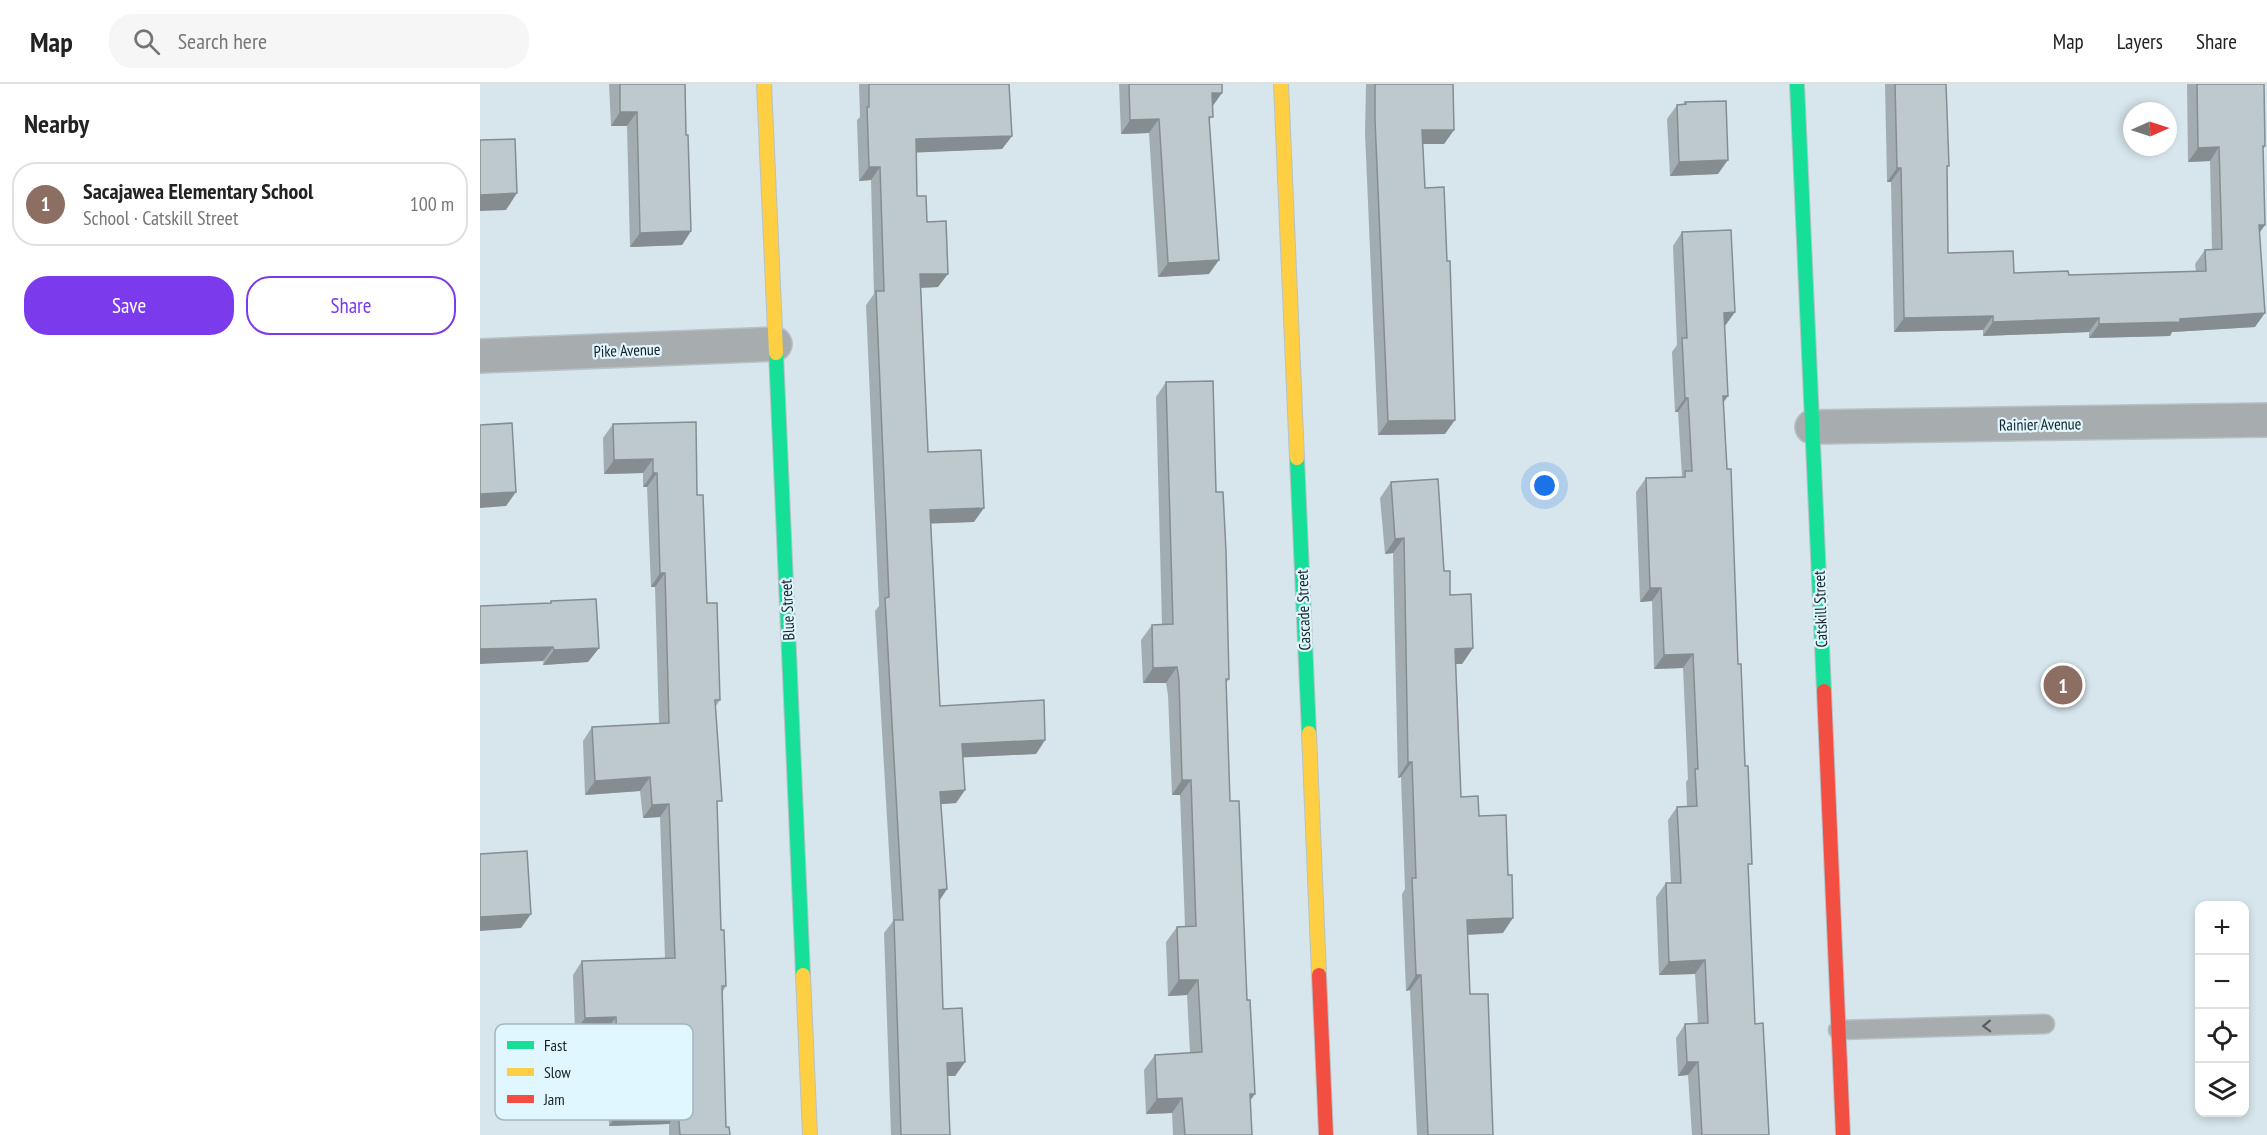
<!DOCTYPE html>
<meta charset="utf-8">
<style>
:root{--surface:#fff;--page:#f6f6f6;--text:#222;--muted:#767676;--line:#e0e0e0;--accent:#7c3aed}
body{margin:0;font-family:"PT Sans Narrow",sans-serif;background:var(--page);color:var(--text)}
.controls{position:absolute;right:18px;bottom:18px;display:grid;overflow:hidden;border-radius:12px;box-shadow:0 3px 9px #0003}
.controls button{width:54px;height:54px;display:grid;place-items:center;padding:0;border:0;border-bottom:2px solid var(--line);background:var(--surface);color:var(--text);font:30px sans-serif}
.compass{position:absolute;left:1643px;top:18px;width:54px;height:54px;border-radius:50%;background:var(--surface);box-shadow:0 3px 9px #0003;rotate:87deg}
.you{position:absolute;left:1065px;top:402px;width:21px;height:21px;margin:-15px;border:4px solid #fff;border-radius:50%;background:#1a73e8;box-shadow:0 0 0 9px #1a73e833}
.badge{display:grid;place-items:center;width:39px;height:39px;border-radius:50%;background:var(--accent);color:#fff;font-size:20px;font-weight:700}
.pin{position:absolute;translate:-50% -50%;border:3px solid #fff;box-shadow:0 2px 6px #0006}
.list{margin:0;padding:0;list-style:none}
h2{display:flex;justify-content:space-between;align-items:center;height:78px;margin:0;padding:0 24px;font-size:26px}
h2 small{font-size:20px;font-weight:400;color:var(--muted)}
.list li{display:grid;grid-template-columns:39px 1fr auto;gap:18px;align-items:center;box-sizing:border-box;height:84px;margin:0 12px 12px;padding:0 12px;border:2px solid var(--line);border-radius:24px}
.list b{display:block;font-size:22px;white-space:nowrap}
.list p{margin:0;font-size:20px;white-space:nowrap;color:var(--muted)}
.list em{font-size:20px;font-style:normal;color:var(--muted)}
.actions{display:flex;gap:12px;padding:18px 24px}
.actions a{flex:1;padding:14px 0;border:2px solid var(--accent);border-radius:24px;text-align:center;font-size:21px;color:var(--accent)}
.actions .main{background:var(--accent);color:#fff}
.icon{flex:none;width:33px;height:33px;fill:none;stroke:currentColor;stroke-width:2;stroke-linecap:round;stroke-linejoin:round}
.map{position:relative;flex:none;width:1787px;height:1051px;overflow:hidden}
header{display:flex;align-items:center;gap:36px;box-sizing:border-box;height:84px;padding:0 30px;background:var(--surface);border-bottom:2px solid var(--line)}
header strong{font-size:28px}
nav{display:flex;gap:33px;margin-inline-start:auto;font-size:21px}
.search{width:420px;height:54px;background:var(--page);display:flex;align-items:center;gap:15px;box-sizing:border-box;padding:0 21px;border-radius:24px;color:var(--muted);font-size:22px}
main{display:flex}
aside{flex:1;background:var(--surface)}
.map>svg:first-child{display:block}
</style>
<header>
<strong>Map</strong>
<div class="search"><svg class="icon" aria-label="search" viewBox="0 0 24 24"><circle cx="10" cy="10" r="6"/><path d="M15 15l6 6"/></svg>Search here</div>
<nav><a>Map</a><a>Layers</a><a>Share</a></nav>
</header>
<main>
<aside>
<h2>Nearby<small></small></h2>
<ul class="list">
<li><span class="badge" style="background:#8d6e63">1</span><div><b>Sacajawea Elementary School</b><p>School · Catskill Street</p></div><em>100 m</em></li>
</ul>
<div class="actions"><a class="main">Save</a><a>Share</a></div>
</aside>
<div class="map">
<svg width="1787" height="1051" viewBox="0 0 1787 1051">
<rect width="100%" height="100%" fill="#d7e6ec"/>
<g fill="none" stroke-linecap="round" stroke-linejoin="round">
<defs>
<path id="lane" d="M1358,946L1565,940"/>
<g id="street">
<path d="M0,272L295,260"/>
<path d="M1332,343L1787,336"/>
</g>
<g id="fast">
<path d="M1317,0L1344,607"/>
<path d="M296,269L323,891"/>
<path d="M817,374L829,649"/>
</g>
<g id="slow">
<path d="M284,0L296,269"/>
<path d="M801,0L817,374"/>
<path d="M829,649L839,891"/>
<path d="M323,891L330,1051"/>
</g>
<g id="jam">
<path d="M1344,607L1363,1051"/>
<path d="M839,891L846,1051"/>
</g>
</defs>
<use href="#lane" stroke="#b6c2c6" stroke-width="21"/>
<use href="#street" stroke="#b6c2c6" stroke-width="36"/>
<use href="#fast" stroke="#b6c2c6" stroke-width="16"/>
<use href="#slow" stroke="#b6c2c6" stroke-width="16"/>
<use href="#jam" stroke="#b6c2c6" stroke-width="16"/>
<use href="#lane" stroke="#a7acaf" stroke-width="18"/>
<use href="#street" stroke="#a7acaf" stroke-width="33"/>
<use href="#fast" stroke="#16e098" stroke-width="14"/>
<use href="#slow" stroke="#ffcf43" stroke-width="14"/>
<use href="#jam" stroke="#f24e42" stroke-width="14"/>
</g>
<g fill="#a3adb1">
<path d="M129,0H205L206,51L211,147L202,161L150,163L147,42H131Z"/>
<path d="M379,0H529L532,52L522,65L436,68L437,112L447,138L458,203L441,204L448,368L494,438L451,439L460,622L565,656L556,670L483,673L485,706L476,719L461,720L467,805L459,816L463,925L485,978L475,992H468L470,1051H411L404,849L413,837L395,527L399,522L386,221L394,210L391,96L379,97L377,36L380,33Z"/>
<path d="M639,0H742L732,23L730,37L729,190L678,193L669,49L641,50Z"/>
<path d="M886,0H973L974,46L964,60H943L945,104L965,350L898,351L885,49Z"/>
<path d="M1405,0H1466L1468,169L1534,189L1589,191L1716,187L1715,180L1725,166H1732L1730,77L1708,78L1707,0H1784L1785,62L1783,66L1775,243L1692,248L1690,252L1609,254V248L1503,252V246L1414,248L1411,98H1407Z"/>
<path d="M1205,18L1238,90L1190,92L1187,35L1197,21H1204Z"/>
<path d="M1202,148L1255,228L1244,242L1243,319L1258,580L1275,940L1289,1051H1212L1208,991L1198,992L1196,954L1205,940H1218L1215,890L1179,891L1176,813L1186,799H1191L1188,736L1197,723L1207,722L1206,698L1208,695L1203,584L1174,585L1172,517L1160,518L1156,408L1166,394L1201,393L1202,392L1198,328H1195L1192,268L1197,261L1193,162Z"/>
<path d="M686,298L736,408L749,595L746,599L750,717L772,1051H693L692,1029L666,1030L664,986L675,971L710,969L707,911L688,912L686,858L697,843L705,842L700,711H692L688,611L686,599H663L661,556L672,541L682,540L676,313Z"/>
<path d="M133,340L217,411L227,519L240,616L236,622L237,723L241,846L246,902L242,909L246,1043L250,1051H189V1040L129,1042L126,947L95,948L93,891L102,877L185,874L180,733L163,734L160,707L105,711L103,657L112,643L179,639L175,503H171L167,403H163V389L124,390L123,354Z"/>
<path d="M911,398L964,487L970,511L993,564L982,580H976L981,713L999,732L1023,849L988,851L990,910L1013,1051H937L930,906L926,907L922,810L925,805L921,693L918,694L913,469L905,470L900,414Z"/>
<path d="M71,517L119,564L108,578L63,581L70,519Z"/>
</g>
<g fill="#858d90">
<path d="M732,9H742L732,23Z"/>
<path d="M140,28H157L147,42H131Z"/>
<path d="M679,35L669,49L641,50L650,36Z"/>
<path d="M942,46H974L964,60H932Z"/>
<path d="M532,52L522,65L426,69L436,55Z"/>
<path d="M1739,63L1730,77L1708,78L1718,64Z"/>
<path d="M1248,76L1238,90L1190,92L1199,78Z"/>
<path d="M389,83H400L391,96L379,97Z"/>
<path d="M1417,84H1421L1411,98H1407Z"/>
<path d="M37,109L26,126L0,127V111Z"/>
<path d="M1779,141H1785L1775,155Z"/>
<path d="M211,147L202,161L150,163L160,149Z"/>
<path d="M739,176L729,190L678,193L688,179Z"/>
<path d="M440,190H468L458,203L431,204Z"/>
<path d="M1255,228L1245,242H1234L1244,229Z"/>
<path d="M1785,229L1775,243L1692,248L1690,252L1609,254L1619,240Z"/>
<path d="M1513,232L1503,246L1414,248L1424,234Z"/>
<path d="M1619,234L1609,248L1503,252L1513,238Z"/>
<path d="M1243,312H1248L1238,326Z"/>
<path d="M1205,314H1208L1198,328H1195Z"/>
<path d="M975,336L965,350L898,351L908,337Z"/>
<path d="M173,375L163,389L124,390L134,376Z"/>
<path d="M173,389H177L167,403H163Z"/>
<path d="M36,408L26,422L0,424V410Z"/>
<path d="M504,424L494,438L440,440L450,426Z"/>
<path d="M924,454L913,469L905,470L915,455Z"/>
<path d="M180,489H185L175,503H171Z"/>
<path d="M1170,504H1181L1172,517L1160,518Z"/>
<path d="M73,563L63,577L0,580V565Z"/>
<path d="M119,564L108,578L63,581L74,566Z"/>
<path d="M993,564L982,580H965L975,565Z"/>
<path d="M1213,570L1203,584L1174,585L1184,571Z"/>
<path d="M697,583L686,599H663L673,584Z"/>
<path d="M565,656L556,670L472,674L482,660Z"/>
<path d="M928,678H932L921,693L918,694Z"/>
<path d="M170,693L160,707L105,711L115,697Z"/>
<path d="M702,696H711L700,711H692Z"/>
<path d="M485,706L476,719L450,721L460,708Z"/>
<path d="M189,720L180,733L163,734L172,721Z"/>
<path d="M467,805L458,819L459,806Z"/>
<path d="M51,830L41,844L0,847V833Z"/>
<path d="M1033,834L1023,849L977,851L987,836Z"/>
<path d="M1225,876L1215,890L1179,891L1189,878Z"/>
<path d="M936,891H941L930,906L926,907Z"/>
<path d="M699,896H718L707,911L688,912Z"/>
<path d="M136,933L126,947L95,948L105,934Z"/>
<path d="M485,978L475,992H458L467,979Z"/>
<path d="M1207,978H1218L1208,991L1198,992Z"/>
<path d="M770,1010H775L764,1025Z"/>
<path d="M702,1014L692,1029L666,1030L677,1015Z"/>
<path d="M198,1026L189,1040L129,1042L139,1028Z"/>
</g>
<g fill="#bec9ce" stroke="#858d90" stroke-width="1.5">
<path d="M140,0H205L206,51H208L211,147L160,149L157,28H140Z"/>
<path d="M389,0H529L532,52L436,55L437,112H446L447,138L466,137L468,190H440L448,368L501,366L504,424L450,426L460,622L564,616L565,656L482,660L485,706L460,708L467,805L459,806L463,925L482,924L485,978L467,979L470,1051H421L414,836H423L405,514L409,513L396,207H404L400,83H389L387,23H389Z"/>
<path d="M649,0H742V9H732L733,33H729L739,176L688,179L679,35L650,36Z"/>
<path d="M895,0H973L974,46H942L945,104L964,103L967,177H970L975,336L908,337L895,36Z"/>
<path d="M1415,0H1466L1469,82H1467L1468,169L1533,167L1534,189L1588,187L1589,191L1726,187L1725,166L1742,165L1739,63L1718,64L1717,0H1784L1785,62H1783L1785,141H1779L1785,229L1700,235V238L1619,240V234L1513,238V232L1424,234L1421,84H1417Z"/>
<path d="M1246,17L1248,76L1199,78L1197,21L1206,20L1205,18Z"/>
<path d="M35,55L37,109L0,111V56Z"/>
<path d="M1251,146L1255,228L1244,229L1248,312H1243L1247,385H1251L1258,580H1261L1265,682H1268L1272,780H1268L1275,940L1283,939L1289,1051H1222L1218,978H1207L1205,940L1228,939L1225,876L1189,878L1186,799H1201L1197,723L1217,722L1215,685H1218L1213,570L1184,571L1181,504H1170L1166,394L1205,393V387H1212L1208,314H1205L1202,254H1207L1202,148Z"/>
<path d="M733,297L736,408H743L746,467L749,595H746L750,717H759L767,916H770L775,1010H770L772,1051H705L702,1014L677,1015L675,971L722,968L718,896H699L697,843L716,842L711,696H702L699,596L697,583L673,584L672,541L693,540L686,298Z"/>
<path d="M216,338L217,411H223L227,519H237L240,616H235L242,717H237L241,846H244L246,902H242L246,1043H249L250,1051H200L198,1026L139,1028L136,933L105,934L102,877L195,874L189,720L172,721L170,693L115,697L112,643L189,639L185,489H180L177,389H173V375L134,376L133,340Z"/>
<path d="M32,339L36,408L0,410V341Z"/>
<path d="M958,395L964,487H970V511L991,510L993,564L975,565L981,713L998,712L999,732L1026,731L1028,791H1032L1033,834L987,836L990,910H1008L1013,1051H948L941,891H936L932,794H936L932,678H928L924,454L915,455L911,398Z"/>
<path d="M116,515L119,564L74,566L73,563L0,565V522L71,519V517Z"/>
<path d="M47,767L51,830L0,833V770Z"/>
</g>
<defs><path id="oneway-chevron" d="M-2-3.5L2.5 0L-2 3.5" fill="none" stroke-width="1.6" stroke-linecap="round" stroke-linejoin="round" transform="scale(1.5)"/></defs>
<use stroke="#575f62" href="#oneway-chevron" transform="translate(1507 942) rotate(178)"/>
<g text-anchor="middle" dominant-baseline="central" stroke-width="4.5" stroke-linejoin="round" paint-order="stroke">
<g font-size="16" fill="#152023" stroke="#e0f7ff">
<text transform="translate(147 266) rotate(-2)">Pike Avenue</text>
<text transform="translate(1560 340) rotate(-1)">Rainier Avenue</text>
<text transform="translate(1340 525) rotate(-92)">Catskill Street</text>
<text transform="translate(307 526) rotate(-93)">Blue Street</text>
<text transform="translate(823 526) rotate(-92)">Cascade Street</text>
</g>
</g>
<rect x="15" y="940" width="198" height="96" rx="9" fill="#e0f7ff" stroke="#a3b6bd" stroke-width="1.5"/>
<rect x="27" y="957" width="27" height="8" fill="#16e098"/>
<rect x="27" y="984" width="27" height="8" fill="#ffcf43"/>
<rect x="27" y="1011" width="27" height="8" fill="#f24e42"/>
<g font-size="16" fill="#152023">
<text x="64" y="967">Fast</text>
<text x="64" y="994">Slow</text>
<text x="64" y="1021">Jam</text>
</g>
</svg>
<div class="controls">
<button>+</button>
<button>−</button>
<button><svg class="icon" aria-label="locate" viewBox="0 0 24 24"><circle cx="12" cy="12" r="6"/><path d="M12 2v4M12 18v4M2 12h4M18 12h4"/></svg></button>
<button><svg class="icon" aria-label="layers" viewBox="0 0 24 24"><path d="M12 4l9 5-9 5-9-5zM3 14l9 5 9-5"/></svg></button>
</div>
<svg class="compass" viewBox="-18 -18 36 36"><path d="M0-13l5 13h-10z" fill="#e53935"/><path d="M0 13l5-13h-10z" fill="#767676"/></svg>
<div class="you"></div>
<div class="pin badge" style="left:1583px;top:601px;background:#8d6e63">1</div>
</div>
</main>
